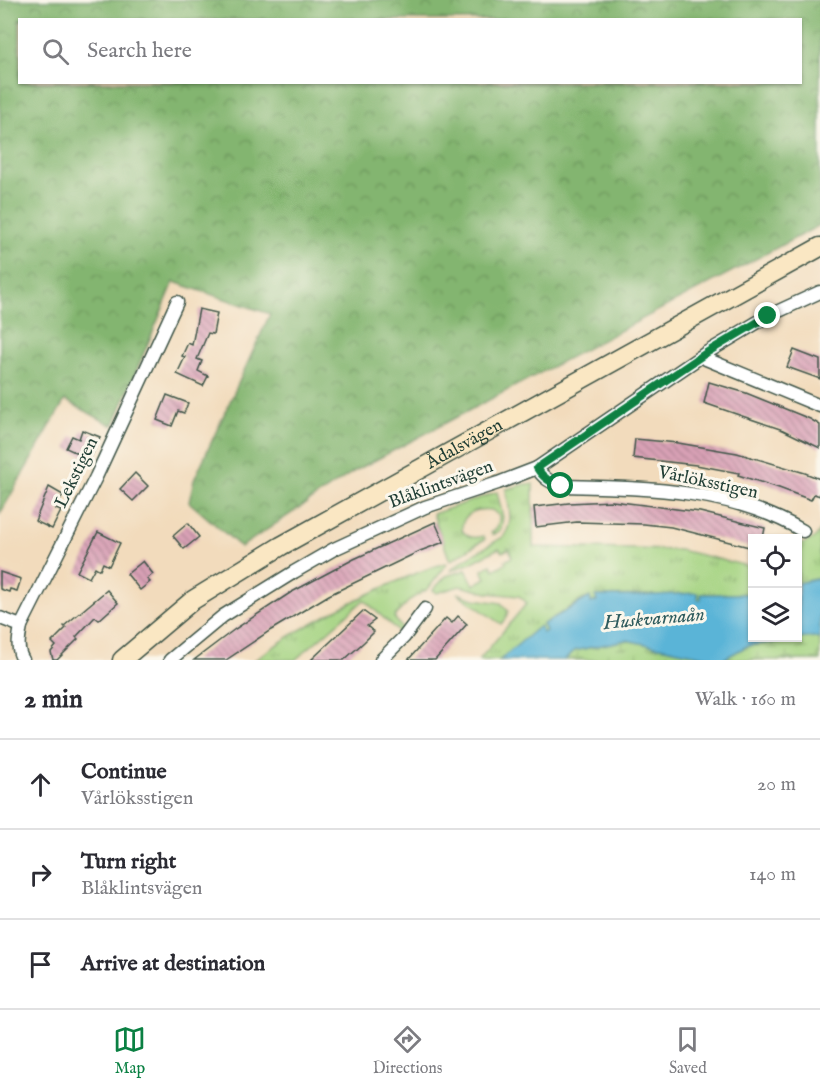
<!DOCTYPE html>
<meta charset="utf-8">
<style>
:root{--surface:#fff;--page:#f7f7f7;--text:#2b2b33;--muted:#7c7c81;--line:#e1e1e2;--accent:#0b8043}
body{margin:0;font-family:"IM FELL English",serif;background:var(--page);color:var(--text)}
.controls{position:absolute;right:18px;bottom:18px;display:grid;overflow:hidden;border-radius:0px;box-shadow:0 2px 4px #0004}
.controls button{width:54px;height:54px;display:grid;place-items:center;padding:0;border:0;border-bottom:2px solid var(--line);background:var(--surface);color:var(--text);font:30px sans-serif}
.stop{position:absolute;width:18px;height:18px;margin:-14px;border:4px solid #0b8043;border-radius:50%;background:#fff}
.stop.end{background:#0b8043;border-color:#fff;box-shadow:0 2px 6px #0008}
.list{margin:0;padding:0;list-style:none}
h2{display:flex;justify-content:space-between;align-items:center;height:78px;margin:0;padding:0 24px;font-size:26px}
h2 small{font-size:20px;font-weight:400;color:var(--muted)}
.list li{display:grid;grid-template-columns:39px 1fr auto;gap:18px;align-items:center;box-sizing:border-box;height:90px;padding:0 24px;border-top:2px solid var(--line)}
.list b{display:block;font-size:22px;white-space:nowrap}
.list p{margin:0;font-size:20px;white-space:nowrap;color:var(--muted)}
.list em{font-size:20px;font-style:normal;color:var(--muted)}
.icon{flex:none;width:33px;height:33px;fill:none;stroke:currentColor;stroke-width:2;stroke-linecap:round;stroke-linejoin:round}
.map{position:relative;flex:none;width:820px;height:660px;overflow:hidden}
.search{position:absolute;background:var(--surface);box-shadow:0 2px 4px #0004;left:18px;right:18px;top:18px;height:66px;display:flex;align-items:center;gap:15px;box-sizing:border-box;padding:0 21px;border-radius:0px;color:var(--muted);font-size:22px}
.sheet{height:348px;background:var(--surface)}
nav{display:flex;justify-content:space-around;align-items:center;box-sizing:border-box;height:84px;border-top:2px solid var(--line);background:var(--surface);font-size:16px;color:var(--muted)}
nav a{display:grid;justify-items:center;gap:3px}
nav .on{color:var(--accent)}
.map>svg:first-child{display:block}
</style>
<div class="map">
<svg width="820" height="660" viewBox="0 0 820 660">
<defs>
<pattern id="grass-tufts" width="24" height="20" patternUnits="userSpaceOnUse" patternTransform="scale(1.5)"><rect width="24" height="20" fill="#a4d381"/><path d="M3 7l-1-3M5 7V3M7 7l1-3M15 17l-1-3M17 17v-4M19 17l1-3" fill="none" stroke="#85ac6a"/></pattern>
<pattern id="forest-crowns" width="20" height="18" patternUnits="userSpaceOnUse" patternTransform="scale(1.5)"><rect width="20" height="18" fill="#83b56f"/><path d="M2 6a3 3 0 1 1 6 0M12 15a3 3 0 1 1 6 0" fill="none" stroke="#6b945c"/></pattern>
<pattern id="wetland-marsh" width="20" height="14" patternUnits="userSpaceOnUse" patternTransform="scale(1.5)"><rect width="20" height="14" fill="#a4d381"/><path d="M1 5h8M5 5V1M11 12h8M15 12V8" fill="none" stroke="#85ac6a"/></pattern>
<pattern id="building-back-hatch" width="6" height="6" patternUnits="userSpaceOnUse" patternTransform="scale(1.5)"><rect width="6" height="6" fill="#d9a1b6"/><path d="M-1 5l2 2M0 0l6 6M5-1l2 2" fill="none" stroke="#af8495"/></pattern>
</defs>
<rect width="100%" height="100%" fill="#fbf7ec"/>
<filter id="ink" filterUnits="userSpaceOnUse"><feTurbulence type="fractalNoise" baseFrequency=".0167" numOctaves="2"/><feDisplacementMap in="SourceGraphic" scale="12" xChannelSelector="R" yChannelSelector="G"/><feConvolveMatrix kernelMatrix="1 2 1 2 8 2 1 2 1" color-interpolation-filters="sRGB"/></filter>
<filter id="wash" filterUnits="userSpaceOnUse"><feTurbulence type="fractalNoise" baseFrequency=".008" numOctaves="4" result="noise"/><feDisplacementMap in="SourceGraphic" scale="24" xChannelSelector="R" yChannelSelector="G"/><feGaussianBlur stdDeviation="1.35" result="paint"/><feColorMatrix in="noise" values="0 0 0 0 0 0 0 0 0 0 0 0 0 0 0 0 0 1.4 0 .05"/><feComposite in="paint" operator="in"/></filter>
<g filter="url(#wash)">
<rect width="100%" height="100%" fill="#f2dbbc"/>
<g fill="url(#grass-tufts)" stroke="#62885a" stroke-width="1.5">
<path d="M526,484H533V547L680,550L752,567V594H701V601L697,600L698,594L596,596L597,601L591,603L590,597L582,600L543,624L546,631L544,633L535,630L500,660H479L527,603L519,596L488,593L460,586L437,593L433,590L446,576L466,570L474,585L486,578L482,570L491,565L494,570L506,563L505,561L512,557L509,549L502,552L499,548L471,563L450,571L462,561L503,537C515,523 508,505 506,489Z"/>
<path d="M497,492L503,517L501,530L493,535L491,533C498,528 499,524 499,516L492,510C477,508 461,513 462,530C467,538 474,539 483,536L485,539L450,561L433,514Z"/>
<path d="M820,531V578L798,583V545C807,543 815,540 820,531Z"/>
<path d="M446,563L447,564L428,589L411,599L394,617L402,629L400,633L364,600L295,660H255C296,629 343,605 391,584C409,576 427,568 446,563Z"/>
<path d="M457,593L474,599L501,603L508,611L506,618L501,624Z"/>
</g>
<path fill="url(#forest-crowns)" stroke="#517952" stroke-width="1.5" fill-rule="evenodd" d="M0,0H820V225L353,472L241,547L189,502L194,480L270,314L174,282L113,426L65,400L0,514ZM20,20H800V82H20Z"/>
<path fill="url(#wetland-marsh)" stroke="#62885a" stroke-width="1.5" d="M813,637L820,639V660H565L574,651L626,640L722,660L747,646Z"/>
<path fill="#5ab4d7" stroke="#3c7886" stroke-width="1.5" d="M820,578V639L813,637L747,646L722,660L626,640L574,651L565,660H500L535,630L540,626L543,633L546,631L543,624L590,597L591,603L597,601L595,596H634L698,593V600H701V594H752V638H798V583Z"/>
<g id="blocks">
<g fill="url(#building-back-hatch)">
<path d="M199,309L217,313L213,334L208,333L197,359L202,361L198,371L208,376L203,386L177,374L185,357L182,356L188,343L192,345Z"/>
<path d="M794,350L820,360V379L787,367Z"/>
<path d="M709,382L746,393L810,419L820,425V448L783,430L704,403Z"/>
<path d="M167,395L188,403L184,413L178,411L172,426L157,420Z"/>
<path d="M82,430L100,437L90,459L66,448L72,436L79,439Z"/>
<path d="M635,439L678,443L737,453L805,473L820,479V496L814,494L811,500L779,488L738,475L739,473L696,465L633,458Z"/>
<path d="M135,473L148,486L133,501L120,489Z"/>
<path d="M49,487L63,495L56,509L61,511L52,529L35,521Z"/>
<path d="M612,501L700,512L765,528L763,538H753V548L671,527L644,524L577,522L536,527L534,507L569,503Z"/>
<path d="M435,522L444,542L420,551L329,595L271,630L226,660H194L235,629L290,593L354,559Z"/>
<path d="M188,523L199,537L184,549L173,536Z"/>
<path d="M98,532L120,543L109,566L103,563L100,570L95,567L89,578L77,572Z"/>
<path d="M143,561L153,574L147,579L150,582L140,590L127,574Z"/>
<path d="M0,572L21,579L17,591L10,589L9,592L0,589Z"/>
<path d="M107,590L118,603L99,620L95,617L76,637L78,639L57,660H53L51,652L56,646L52,642L66,628L64,626Z"/>
<path d="M363,611L375,620L367,626L374,632L364,642L344,660H311Z"/>
<path d="M458,616L467,624L435,660H408L446,618L452,623Z"/>
</g>
</g>
</g>
<g filter="url(#ink)">
<use href="#blocks" fill-opacity="0" stroke="#3f5548" stroke-width="1.5"/>
<g fill="none" stroke-linecap="round" stroke-linejoin="round">
<defs>
<g id="street">
<path d="M706,353V359L820,406"/>
<path d="M537,468C543,478 550,482 561,486C643,488 731,488 803,531"/>
<path d="M0,618L21,626"/>
<path d="M23,660C16,649 19,638 21,626L96,477L177,302"/>
<path d="M170,660L223,616L294,572L334,549L425,507L498,483L537,468L706,353L768,316L820,292"/>
<path d="M381,660L404,637L425,609"/>
</g>
<g id="secondary">
<path id="s1" d="M122,660L193,600L281,546L820,247"/>
</g>
</defs>
<use href="#street" stroke="#3f5548" stroke-width="15"/>
<use href="#secondary" stroke="#3f5548" stroke-width="21"/>
<use href="#street" stroke="#fff" stroke-width="12"/>
<use href="#secondary" stroke="#fae7c3" stroke-width="18"/>
</g>
</g>
<g fill="none" stroke-linecap="round" stroke-linejoin="round" filter="url(#ink)">
<path stroke="#0b8043" stroke-width="8" d="M561,486C550,482 543,478 537,468L706,353L768,316"/>
</g>
<g text-anchor="middle" dominant-baseline="central" stroke-width="6" stroke-linejoin="round" paint-order="stroke">
<g font-size="18" fill="#1f3d34" stroke="#fbf7ec">
<text stroke="none"><textPath href="#s1" startOffset="406">Ådalsvägen</textPath></text>
<text transform="translate(77 473) rotate(-64)">Lekstigen</text>
<text transform="translate(708 483) rotate(12)">Vårlöksstigen</text>
<text transform="translate(441 485) rotate(-20)">Blåklintsvägen</text>
</g>
<g font-size="20" font-style="italic" fill="#2e5b5d" stroke="#fbf7ec">
<text transform="translate(654 619) rotate(-5)">Huskvarnaån</text>
</g>
</g>
</svg>
<div class="controls">
<button><svg class="icon" aria-label="locate" viewBox="0 0 24 24"><circle cx="12" cy="12" r="6"/><path d="M12 2v4M12 18v4M2 12h4M18 12h4"/></svg></button>
<button><svg class="icon" aria-label="layers" viewBox="0 0 24 24"><path d="M12 4l9 5-9 5-9-5zM3 14l9 5 9-5"/></svg></button>
</div>
<div class="stop" style="left:561px;top:486px"></div>
<div class="stop end" style="left:768px;top:316px"></div>
<div class="search"><svg class="icon" aria-label="search" viewBox="0 0 24 24"><circle cx="10" cy="10" r="6"/><path d="M15 15l6 6"/></svg>Search here</div>
</div>
<section class="sheet">
<h2>2 min<small>Walk · 160 m</small></h2>
<ul class="list">
<li><svg class="icon" aria-label="ahead" viewBox="0 0 24 24"><path d="M12 20V5M6 11l6-6 6 6"/></svg><div><b>Continue</b><p>Vårlöksstigen</p></div><em>20 m</em></li>
<li><svg class="icon" aria-label="right" viewBox="0 0 24 24"><path d="M7 20v-9h11M14 6l5 5-5 5"/></svg><div><b>Turn right</b><p>Blåklintsvägen</p></div><em>140 m</em></li>
<li><svg class="icon" aria-label="arrive" viewBox="0 0 24 24"><path d="M6 21V4h12l-3 4 3 4H6"/></svg><div><b>Arrive at destination</b></div></li>
</ul>
</section>
<nav>
<a class="on"><svg class="icon" aria-label="map" viewBox="0 0 24 24"><path d="M3 6l6-2 6 2 6-2v14l-6 2-6-2-6 2zM9 4v14M15 6v14"/></svg>Map</a>
<a><svg class="icon" aria-label="directions" viewBox="0 0 24 24"><path d="M12 3l9 9-9 9-9-9zM9 14v-3h6M13 9l2 2-2 2"/></svg>Directions</a>
<a><svg class="icon" aria-label="saved" viewBox="0 0 24 24"><path d="M7 4h10v16l-5-4-5 4z"/></svg>Saved</a>
</nav>
